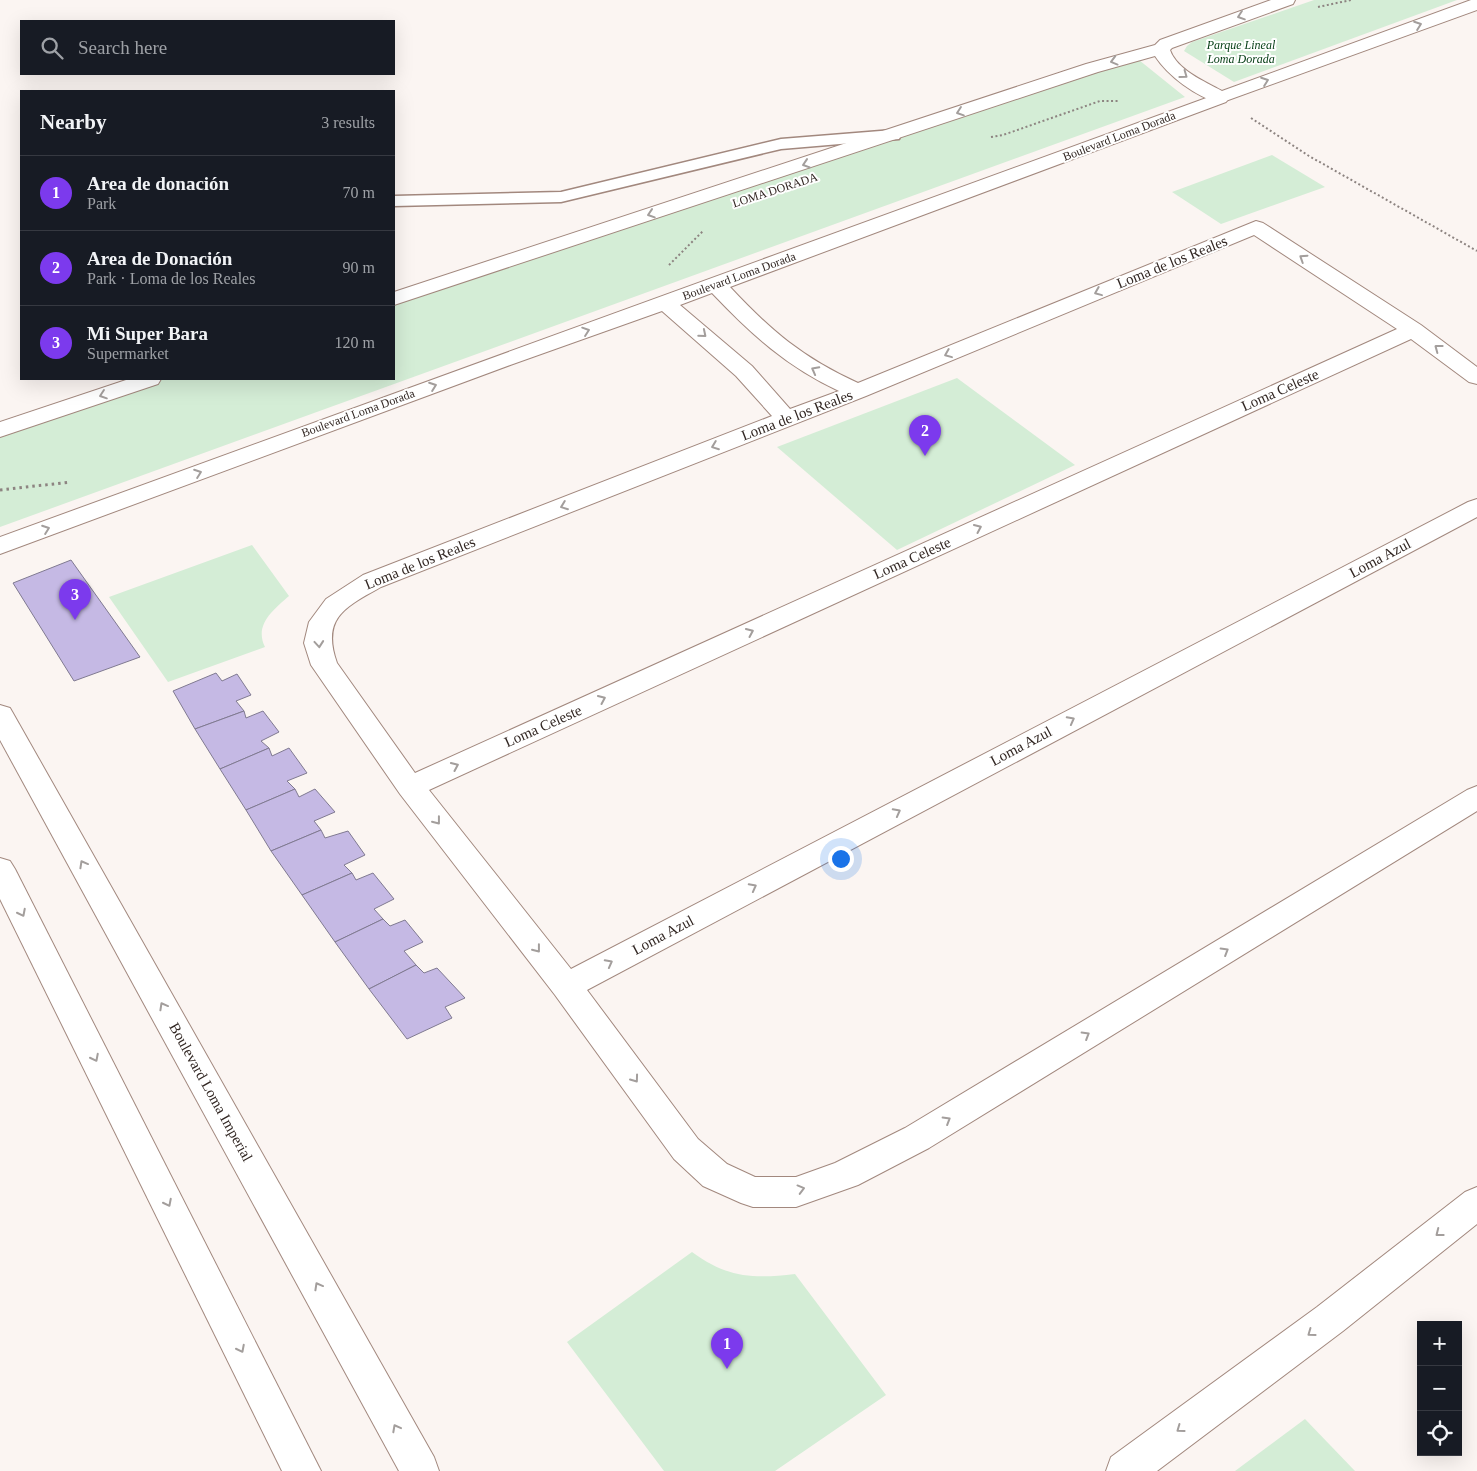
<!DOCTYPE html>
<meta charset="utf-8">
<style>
:root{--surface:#171b24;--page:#242831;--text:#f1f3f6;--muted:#9ea1a6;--line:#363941;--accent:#7c3aed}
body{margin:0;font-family:Georgia,serif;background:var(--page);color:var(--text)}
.controls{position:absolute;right:15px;bottom:15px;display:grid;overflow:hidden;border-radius:0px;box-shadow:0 5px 20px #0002}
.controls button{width:45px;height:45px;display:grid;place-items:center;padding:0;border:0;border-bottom:1px solid var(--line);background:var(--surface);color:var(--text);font:25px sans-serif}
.you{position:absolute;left:840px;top:858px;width:18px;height:18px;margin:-12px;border:4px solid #fff;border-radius:50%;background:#1a73e8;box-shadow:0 0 0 8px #1a73e833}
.badge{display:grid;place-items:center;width:32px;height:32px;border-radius:50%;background:var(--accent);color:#fff;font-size:16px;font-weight:700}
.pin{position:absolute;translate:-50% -41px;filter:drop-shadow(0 1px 2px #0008)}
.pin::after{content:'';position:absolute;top:26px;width:18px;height:15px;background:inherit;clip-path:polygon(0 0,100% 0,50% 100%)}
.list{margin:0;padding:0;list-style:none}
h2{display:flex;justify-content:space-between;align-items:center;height:65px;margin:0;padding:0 20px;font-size:21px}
h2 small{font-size:16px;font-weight:400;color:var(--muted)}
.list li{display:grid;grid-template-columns:32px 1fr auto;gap:15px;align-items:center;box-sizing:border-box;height:75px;padding:0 20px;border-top:1px solid var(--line)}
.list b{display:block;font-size:19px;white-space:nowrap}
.list p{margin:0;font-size:16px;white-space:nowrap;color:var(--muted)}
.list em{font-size:16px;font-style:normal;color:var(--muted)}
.icon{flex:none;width:28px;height:28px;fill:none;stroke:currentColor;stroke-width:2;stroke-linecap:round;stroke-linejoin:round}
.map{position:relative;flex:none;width:1477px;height:1471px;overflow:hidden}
.search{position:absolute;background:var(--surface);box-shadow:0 5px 20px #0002;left:20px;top:20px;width:375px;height:55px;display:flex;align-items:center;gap:12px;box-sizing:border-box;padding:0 18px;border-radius:0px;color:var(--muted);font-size:19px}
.panel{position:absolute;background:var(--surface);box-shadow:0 5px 20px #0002;left:20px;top:90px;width:375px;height:290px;border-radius:0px}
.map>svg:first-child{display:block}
</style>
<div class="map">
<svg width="1477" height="1471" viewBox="0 0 1477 1471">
<rect width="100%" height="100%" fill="#fbf5f2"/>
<g fill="#d4edd6">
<path d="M1314,0H1457L1234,82L1184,51L1187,46L1192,42Z"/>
<path d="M1134,56L1185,97L0,527V432L162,379H394V302Z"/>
<path d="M1272,155L1325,187L1221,224L1172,192Z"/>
<path d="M957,378L1075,465L897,550L777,447Z"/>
<path d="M252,545L289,596C273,610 254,625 265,647L168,682L109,597Z"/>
<path d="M692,1252C727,1278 754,1279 795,1274L886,1395L775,1471H664L567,1342Z"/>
<path d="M1305,1419L1355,1471H1235Z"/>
</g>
<g fill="#c5b9e4" stroke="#807a91">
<path d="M71,560L140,657L74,681L13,583Z"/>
<path d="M216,673L222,681L237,674L251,695L236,701L244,711L195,729L173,691Z"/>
<path d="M244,711L246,718L263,711L279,732L261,741L269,748L220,769L195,729Z"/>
<path d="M269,748L272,756L289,748L307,773L287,781L295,789L246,810L220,769Z"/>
<path d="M295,789L299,797L315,789L335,812L314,821L321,830L271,851L246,810Z"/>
<path d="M321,830L325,838L348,831L365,855L344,865L352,873L302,895L271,851Z"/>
<path d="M352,873L356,880L373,873L394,899L374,909L383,919L335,942L302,895Z"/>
<path d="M383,919L390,926L405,920L423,942L404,951L416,965L369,989L335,942Z"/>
<path d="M416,965L424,973L437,968L465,998L445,1007L452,1018L407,1039L369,989Z"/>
</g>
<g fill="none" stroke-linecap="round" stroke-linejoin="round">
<defs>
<path id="service" d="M893,130L899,131L901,135L899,139L781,149L561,202L394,206V196L561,192L781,139Z"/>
<g id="minor">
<path d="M1220,93L1226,94L1229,98L1226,102L730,287C771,331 803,358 858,383L1256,221L1263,223L1421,325L1477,367V384L1469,382L1411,339L429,790L571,969L1468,502L1477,499V517L587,990L698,1139L727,1164L755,1177H796L835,1163L905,1128L1467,790L1477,786V811L929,1148L858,1185L796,1207H753L741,1203L703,1186L674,1159L555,995L400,794L311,665L304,643L309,622L326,599L363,575L772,416L736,376L662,311L513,364L0,554V537ZM1254,235L1397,329L415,773L337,663C321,618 345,607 381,587L866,396ZM712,293C752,335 786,366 839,391L790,409L752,366L680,305Z"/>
<path d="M0,705L10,708L14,715L434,1457L439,1471H399L0,740Z"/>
<path d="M0,858L10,861L15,869L321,1471H282L0,899Z"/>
<path d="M1477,1187V1224L1343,1331L1157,1471H1106L1111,1457L1317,1307L1465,1192Z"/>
</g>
<g id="tertiary">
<path d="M1271,0H1295L1293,4L1172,48L1170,50C1177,70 1204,81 1222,91L1471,0H1477V10L1220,103C1196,97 1168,76 1155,56L1098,72L394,305V292L1086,64L1155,45L1160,40Z"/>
<path d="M129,379H161L158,384L0,437V422Z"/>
</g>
</defs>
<use href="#service" stroke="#a2887e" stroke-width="3"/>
<use href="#minor" stroke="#a2887e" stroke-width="2"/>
<use href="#tertiary" stroke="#a2887e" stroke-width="2"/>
<g stroke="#8d8481" stroke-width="2" stroke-dasharray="2 2.5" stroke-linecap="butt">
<path d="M1318,7L1351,0"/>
<path d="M1251,118L1309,156L1477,251"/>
<path d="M991,137L1003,135L1100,101H1119"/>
<path d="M669,265L704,230"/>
</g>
<path stroke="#8d8481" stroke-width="3" stroke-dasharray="2.5 4" stroke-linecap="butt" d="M0,490L71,482"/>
<use href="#service" fill="#fff" fill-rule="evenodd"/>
<use href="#minor" fill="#fff" fill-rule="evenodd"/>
<use href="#tertiary" fill="#fff" fill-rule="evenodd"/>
</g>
<defs><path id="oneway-chevron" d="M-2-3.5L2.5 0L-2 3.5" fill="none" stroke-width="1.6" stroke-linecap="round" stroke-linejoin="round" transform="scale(1.25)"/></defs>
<g stroke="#a39e9c">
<use href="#oneway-chevron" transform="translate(1241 16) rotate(161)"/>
<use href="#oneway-chevron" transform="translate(1418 25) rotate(-20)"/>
<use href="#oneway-chevron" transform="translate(1114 61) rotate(165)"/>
<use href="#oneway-chevron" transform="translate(1184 75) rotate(36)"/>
<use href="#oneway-chevron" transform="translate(1265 81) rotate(-20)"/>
<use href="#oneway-chevron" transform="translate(960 112) rotate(161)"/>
<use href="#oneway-chevron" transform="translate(806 164) rotate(162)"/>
<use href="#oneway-chevron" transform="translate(651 214) rotate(162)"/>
<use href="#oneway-chevron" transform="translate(1303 258) rotate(-147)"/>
<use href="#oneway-chevron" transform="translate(1098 292) rotate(158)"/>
<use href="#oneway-chevron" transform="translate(586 331) rotate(-19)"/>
<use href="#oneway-chevron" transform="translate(703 334) rotate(40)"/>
<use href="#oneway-chevron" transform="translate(1438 348) rotate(-143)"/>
<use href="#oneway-chevron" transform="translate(948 354) rotate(158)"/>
<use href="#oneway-chevron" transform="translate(815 370) rotate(-152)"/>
<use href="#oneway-chevron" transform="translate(433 386) rotate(-20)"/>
<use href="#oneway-chevron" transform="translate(103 395) rotate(161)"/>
<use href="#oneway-chevron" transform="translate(715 446) rotate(159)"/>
<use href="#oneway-chevron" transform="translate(198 473) rotate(-20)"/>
<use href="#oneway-chevron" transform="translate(564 506) rotate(159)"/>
<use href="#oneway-chevron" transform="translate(978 528) rotate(-24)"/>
<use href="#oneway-chevron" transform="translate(46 529) rotate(-20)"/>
<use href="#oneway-chevron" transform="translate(750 632) rotate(-24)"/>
<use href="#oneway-chevron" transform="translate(319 644) rotate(85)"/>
<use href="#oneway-chevron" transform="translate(602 699) rotate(-24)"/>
<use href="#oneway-chevron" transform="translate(1071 720) rotate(-28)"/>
<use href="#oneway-chevron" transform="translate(455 766) rotate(-24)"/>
<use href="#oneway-chevron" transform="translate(897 812) rotate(-28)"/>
<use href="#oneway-chevron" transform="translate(437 821) rotate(52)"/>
<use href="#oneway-chevron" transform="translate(83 864) rotate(-119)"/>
<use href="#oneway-chevron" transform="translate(753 887) rotate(-28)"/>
<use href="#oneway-chevron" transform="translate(22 913) rotate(63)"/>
<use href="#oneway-chevron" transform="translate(537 949) rotate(52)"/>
<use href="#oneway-chevron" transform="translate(1225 951) rotate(-31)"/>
<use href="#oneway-chevron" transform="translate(609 963) rotate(-28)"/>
<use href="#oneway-chevron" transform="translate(163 1006) rotate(-119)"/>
<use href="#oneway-chevron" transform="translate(1086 1035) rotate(-31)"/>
<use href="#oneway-chevron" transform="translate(95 1058) rotate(63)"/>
<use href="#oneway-chevron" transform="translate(635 1079) rotate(54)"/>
<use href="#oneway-chevron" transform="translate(947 1120) rotate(-31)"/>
<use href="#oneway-chevron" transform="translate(801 1189) rotate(-15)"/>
<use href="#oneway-chevron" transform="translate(168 1203) rotate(63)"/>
<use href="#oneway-chevron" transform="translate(1439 1233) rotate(142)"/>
<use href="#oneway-chevron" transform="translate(318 1286) rotate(-119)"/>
<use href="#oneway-chevron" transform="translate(1311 1333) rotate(144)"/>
<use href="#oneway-chevron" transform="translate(241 1349) rotate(63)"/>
<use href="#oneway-chevron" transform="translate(396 1428) rotate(-118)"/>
<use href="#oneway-chevron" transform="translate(1180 1429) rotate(144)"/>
</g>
<g text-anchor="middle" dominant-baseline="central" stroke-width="4" stroke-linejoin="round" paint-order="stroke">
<g font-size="12" font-style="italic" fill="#003b11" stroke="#fff">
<text x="1241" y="45">Parque Lineal<tspan x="1241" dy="14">Loma Dorada</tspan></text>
</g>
<g font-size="12" fill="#322723" stroke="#fff">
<text transform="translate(1119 136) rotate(-21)">Boulevard Loma Dorada</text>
<text transform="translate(775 190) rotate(-18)">LOMA DORADA</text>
<text transform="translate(739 276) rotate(-20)">Boulevard Loma Dorada</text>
<text transform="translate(358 413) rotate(-20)">Boulevard Loma Dorada</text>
</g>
<g font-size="15" fill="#322723" stroke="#fff">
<text transform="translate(1172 262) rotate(-22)">Loma de los Reales</text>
<text transform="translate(1280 390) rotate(-24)">Loma Celeste</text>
<text transform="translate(797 415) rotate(-21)">Loma de los Reales</text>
<text transform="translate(912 558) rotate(-24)">Loma Celeste</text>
<text transform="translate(1380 558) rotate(-28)">Loma Azul</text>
<text transform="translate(420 563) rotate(-22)">Loma de los Reales</text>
<text transform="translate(543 726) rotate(-24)">Loma Celeste</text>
<text transform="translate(1021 746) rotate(-28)">Loma Azul</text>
<text transform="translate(663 935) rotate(-28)">Loma Azul</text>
<text transform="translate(211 1092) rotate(61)">Boulevard Loma Imperial</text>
</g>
</g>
</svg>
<div class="controls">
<button>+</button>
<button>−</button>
<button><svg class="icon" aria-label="locate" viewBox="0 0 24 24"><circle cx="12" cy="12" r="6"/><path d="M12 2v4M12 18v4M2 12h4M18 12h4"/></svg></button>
</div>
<div class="you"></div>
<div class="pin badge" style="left:727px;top:1369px">1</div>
<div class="pin badge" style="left:925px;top:456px">2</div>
<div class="pin badge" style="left:75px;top:620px">3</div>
<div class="search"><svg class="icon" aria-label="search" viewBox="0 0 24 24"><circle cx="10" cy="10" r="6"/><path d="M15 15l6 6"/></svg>Search here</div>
<section class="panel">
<h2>Nearby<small>3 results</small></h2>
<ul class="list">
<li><span class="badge">1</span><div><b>Area de donación</b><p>Park</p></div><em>70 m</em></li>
<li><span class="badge">2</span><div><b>Area de Donación</b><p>Park · Loma de los Reales</p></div><em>90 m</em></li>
<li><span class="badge">3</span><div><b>Mi Super Bara</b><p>Supermarket</p></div><em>120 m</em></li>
</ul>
</section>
</div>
